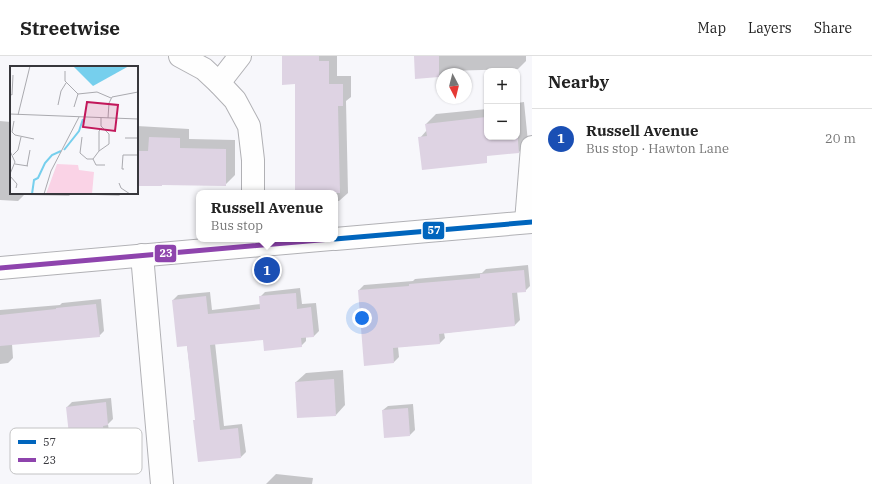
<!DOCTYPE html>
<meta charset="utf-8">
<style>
:root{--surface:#fff;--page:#f6f6f6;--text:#222;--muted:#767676;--line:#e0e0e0;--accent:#d93025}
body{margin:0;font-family:"IBM Plex Serif",serif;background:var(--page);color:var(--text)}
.controls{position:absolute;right:12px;top:12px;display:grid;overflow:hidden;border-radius:8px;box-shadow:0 1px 3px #0004}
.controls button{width:36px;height:36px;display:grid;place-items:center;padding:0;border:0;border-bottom:1px solid var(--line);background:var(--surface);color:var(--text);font:20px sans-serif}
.compass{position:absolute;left:436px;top:12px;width:36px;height:36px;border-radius:50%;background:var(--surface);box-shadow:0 1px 3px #0004;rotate:173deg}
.you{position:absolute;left:362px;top:262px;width:14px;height:14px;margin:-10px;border:3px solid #fff;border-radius:50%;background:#1a73e8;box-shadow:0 0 0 6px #1a73e833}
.badge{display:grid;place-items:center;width:26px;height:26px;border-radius:50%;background:var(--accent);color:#fff;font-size:13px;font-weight:700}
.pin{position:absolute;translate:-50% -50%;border:2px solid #fff;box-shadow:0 1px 4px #0006}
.popup{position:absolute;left:196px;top:134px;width:142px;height:52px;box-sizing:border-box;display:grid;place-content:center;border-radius:8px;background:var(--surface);filter:drop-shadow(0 1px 3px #0005);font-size:13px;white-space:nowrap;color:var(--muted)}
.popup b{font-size:15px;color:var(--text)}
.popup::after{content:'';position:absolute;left:50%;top:100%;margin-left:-8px;border:8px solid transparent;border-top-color:var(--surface)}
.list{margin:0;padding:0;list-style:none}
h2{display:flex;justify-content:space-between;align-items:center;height:52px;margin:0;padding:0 16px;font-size:17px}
h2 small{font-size:13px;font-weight:400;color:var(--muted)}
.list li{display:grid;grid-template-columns:26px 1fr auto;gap:12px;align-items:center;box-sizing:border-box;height:60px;padding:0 16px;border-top:1px solid var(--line)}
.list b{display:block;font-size:15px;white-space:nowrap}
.list p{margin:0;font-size:13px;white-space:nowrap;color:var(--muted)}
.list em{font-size:13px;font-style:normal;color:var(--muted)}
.map{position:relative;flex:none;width:532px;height:428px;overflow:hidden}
header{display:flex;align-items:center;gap:24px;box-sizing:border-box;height:56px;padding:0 20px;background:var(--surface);border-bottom:1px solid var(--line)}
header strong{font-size:19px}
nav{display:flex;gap:22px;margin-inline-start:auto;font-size:14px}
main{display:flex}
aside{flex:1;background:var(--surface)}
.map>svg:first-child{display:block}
</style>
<header>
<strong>Streetwise</strong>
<nav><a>Map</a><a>Layers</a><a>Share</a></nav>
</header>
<main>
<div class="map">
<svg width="532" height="428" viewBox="0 0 532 428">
<rect width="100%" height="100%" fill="#f7f7fb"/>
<g fill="#0003">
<path d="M283,0H337V20H351V41L346,45L348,137L339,145H335V137H296V27Z"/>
<path d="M415,0H526V5L518,13L444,15L439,20Z"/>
<path d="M524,46L528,86L519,96L420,82L427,74L426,68L436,58L487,53V81H517V47Z"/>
<path d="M0,65L11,66V137H122L119,140L71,138L69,140L24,139L18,145L0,144Z"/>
<path d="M137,70L189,73V83L235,84V119L225,129H137Z"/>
<path d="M528,209L530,230L525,235H517L520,264L515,269L444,277L445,282L440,287L398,291L399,301L394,306L365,309L359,234L364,229L413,225L415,223L482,217L486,213Z"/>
<path d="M300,232L302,248L316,247L319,275L314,280L306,281V285L301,290L264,283L215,287L224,370L242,368L246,396L241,401L194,365L196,363L187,289L173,244L178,239L210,236L212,254L261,248L260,241L265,236Z"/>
<path d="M101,243L104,275L99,280L12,288L13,302L8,307L0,308V254L60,249L62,247Z"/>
<path d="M343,314L345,349L336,359L296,326L306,317Z"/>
<path d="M111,342L113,363L108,368L113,406L108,411L67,351L72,346Z"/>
<path d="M413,348L415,374L410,379L383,354L388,350Z"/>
<path d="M276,418L313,422L312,428H266Z"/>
</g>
<g fill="#ded3e3">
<path d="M282,0H319V5H329V28H343V50H338L340,137H295V28L282,29Z"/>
<path d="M414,0H439V21L415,23Z"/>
<path d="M486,58H487V81H517V73L519,97L487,100V107L422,114L418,81L427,80L425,68L486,61Z"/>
<path d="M149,81L180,82V92L226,93V130L162,129V130H137V95H148Z"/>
<path d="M524,214L526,236L512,237L515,270L439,278L440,288L393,292L394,307L364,310L358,234L409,230V228L480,222V218Z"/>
<path d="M296,237L297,253L311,251L314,281L301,282L302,291L264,295L263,284L210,289L220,374L238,372L241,402L198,406L193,364H195L187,290L177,291L172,244L206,240L208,258L260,253L259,240Z"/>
<path d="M96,248L100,281L0,290V259L56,253V252Z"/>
<path d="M334,323L336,360L297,362L295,326Z"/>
<path d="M106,346L108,369L103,370L108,412L73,416L66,351Z"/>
<path d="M408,352L410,380L384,382L382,354Z"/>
</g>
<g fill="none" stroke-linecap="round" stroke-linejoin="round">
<defs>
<g id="street">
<path d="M180,0L204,13L219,27L235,44L249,70L253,104V137"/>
<path d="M219,27L240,0"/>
<path d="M526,166L532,91"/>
<path d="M142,199L162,428"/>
</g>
<g id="secondary">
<path d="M335,183L532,166"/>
<path d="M0,212L331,183"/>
</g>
</defs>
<use href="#street" stroke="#b1b1b5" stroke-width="24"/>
<use href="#secondary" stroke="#b1b1b5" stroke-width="24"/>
<use href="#street" stroke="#fefefe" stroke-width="22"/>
<use href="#secondary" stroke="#fefefe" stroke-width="22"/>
<defs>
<path id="bus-1" d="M335,183L532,166"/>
<path id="bus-2" d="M0,212L331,183"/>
</defs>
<use href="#bus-1" stroke="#fff" stroke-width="8"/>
<use href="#bus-2" stroke="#fff" stroke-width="8"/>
<use href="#bus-1" stroke="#0065bd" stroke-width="5"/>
<use href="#bus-2" stroke="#8e44ad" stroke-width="5"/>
</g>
<g transform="translate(10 10)">
<rect width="128" height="128" fill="#f7f7fb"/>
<path d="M47,98L68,99L69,104L84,106L82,128H36Z" fill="#fad3e6"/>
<path d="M63,0H119L83,20Z" fill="#76cfed"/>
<path fill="none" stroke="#76cfed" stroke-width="2" d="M54,84L69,65L73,53M22,128L24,114L28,112L35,97L42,89L51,85"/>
<path fill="none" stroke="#aaaaaf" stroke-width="1" d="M55,5V15L68,28L87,26L101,32M0,28L2,29L3,9M48,39L51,25L56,17M64,41L68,28M0,48L128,53M8,49L20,0M98,52L99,37L102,31L128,26M4,55L2,66L5,69L24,73M72,71L70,87L77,93H83L89,85L99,78V68L91,60V52M115,72H128M0,85L5,96L0,108M89,85V65L92,62M3,89L8,84L11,71M83,93L86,99H95M5,98L18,100M17,100L20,84M114,103H112L113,89H128M0,110L7,118L6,122M109,117L111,122L120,128M34,128L41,105L69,51"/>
<path fill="#c2185b" fill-opacity="0.15" stroke="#c2185b" stroke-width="2" d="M77,36L108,39L105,65L73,61Z"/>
<rect width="128" height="128" fill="none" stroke="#37373c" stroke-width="2"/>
</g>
<rect x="10" y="372" width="132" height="46" rx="6" fill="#fff" stroke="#c3c3c4" stroke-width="1"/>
<rect x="18" y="384" width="18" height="4" fill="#0065bd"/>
<rect x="18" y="402" width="18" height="4" fill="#8e44ad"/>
<g font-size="11" fill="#37373c">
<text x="43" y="390">57</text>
<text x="43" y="408">23</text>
</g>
<g stroke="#fff" stroke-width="1.5">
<rect x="422" y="165" width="23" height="19" rx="4" fill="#0065bd"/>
<rect x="154" y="188" width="23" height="19" rx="4" fill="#8e44ad"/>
</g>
<g font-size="11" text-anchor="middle" font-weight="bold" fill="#fff">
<text x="434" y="178">57</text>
<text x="166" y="201">23</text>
</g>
</svg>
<div class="controls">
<button>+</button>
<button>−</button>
</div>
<svg class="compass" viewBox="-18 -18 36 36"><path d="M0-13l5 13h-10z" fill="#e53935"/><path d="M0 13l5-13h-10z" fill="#767676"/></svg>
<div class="you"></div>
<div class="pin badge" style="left:267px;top:214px;background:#1a4fb4">1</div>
<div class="popup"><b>Russell Avenue</b>Bus stop</div>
</div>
<aside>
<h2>Nearby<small></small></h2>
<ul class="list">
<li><span class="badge" style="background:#1a4fb4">1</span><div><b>Russell Avenue</b><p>Bus stop · Hawton Lane</p></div><em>20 m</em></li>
</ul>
</aside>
</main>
